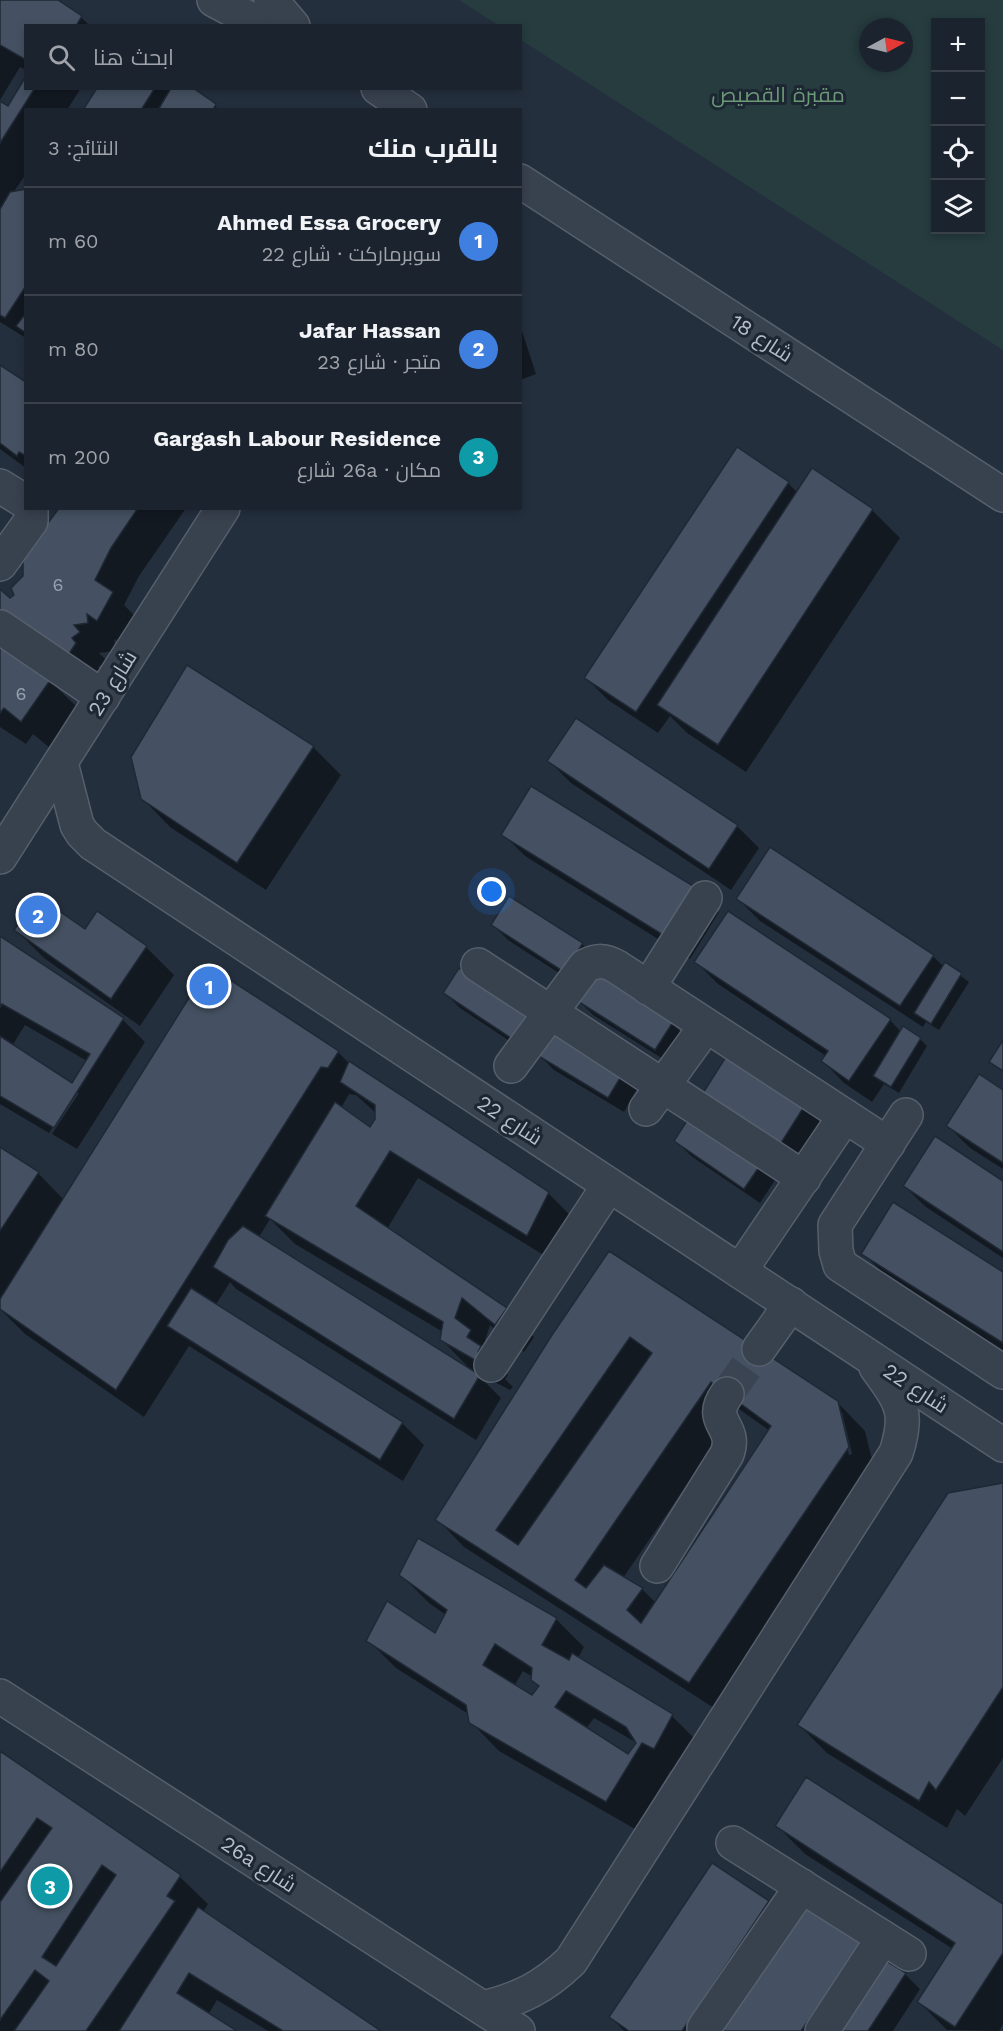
<!DOCTYPE html>
<html lang="ar">
<meta charset="utf-8">
<style>
:root{--surface:#1b232e;--page:#282f3a;--text:#f1f3f6;--muted:#a0a4aa;--line:#39404a;--accent:#8ab4f8}
body{margin:0;font-family:"Work Sans",Cairo,sans-serif;background:var(--page);color:var(--text);direction:rtl}
.controls{position:absolute;right:18px;top:18px;display:grid;overflow:hidden;border-radius:0px;box-shadow:0 3px 9px #0003}
.controls button{width:54px;height:54px;display:grid;place-items:center;padding:0;border:0;border-bottom:2px solid var(--line);background:var(--surface);color:var(--text);font:30px sans-serif}
.compass{position:absolute;left:859px;top:18px;width:54px;height:54px;border-radius:50%;background:var(--surface);box-shadow:0 3px 9px #0003;rotate:83deg}
.you{position:absolute;left:492px;top:892px;width:21px;height:21px;margin:-15px;border:4px solid #fff;border-radius:50%;background:#1a73e8;box-shadow:0 0 0 9px #1a73e833}
.badge{display:grid;place-items:center;width:39px;height:39px;border-radius:50%;background:var(--accent);color:#fff;font-size:20px;font-weight:700}
.pin{position:absolute;translate:-50% -50%;border:3px solid #fff;box-shadow:0 2px 6px #0006}
.list{margin:0;padding:0;list-style:none}
h2{display:flex;justify-content:space-between;align-items:center;height:78px;margin:0;padding:0 24px;font-size:26px}
h2 small{font-size:20px;font-weight:400;color:var(--muted)}
.list li{display:grid;grid-template-columns:39px 1fr auto;gap:18px;align-items:center;box-sizing:border-box;height:108px;padding:0 24px;border-top:2px solid var(--line)}
.list b{display:block;font-size:22px;white-space:nowrap}
.list p{margin:0;font-size:20px;white-space:nowrap;color:var(--muted)}
.list em{font-size:20px;font-style:normal;color:var(--muted)}
.icon{flex:none;width:33px;height:33px;fill:none;stroke:currentColor;stroke-width:2;stroke-linecap:round;stroke-linejoin:round}
.map{position:relative;flex:none;width:1003px;height:2031px;overflow:hidden;direction:ltr}
.search{position:absolute;background:var(--surface);box-shadow:0 3px 9px #0003;left:24px;top:24px;width:498px;height:66px;display:flex;align-items:center;gap:15px;box-sizing:border-box;padding:0 21px;border-radius:0px;color:var(--muted);font-size:22px}
.panel{position:absolute;background:var(--surface);box-shadow:0 3px 9px #0003;left:24px;top:108px;width:498px;height:402px;border-radius:0px;direction:rtl}
.map>svg:first-child{display:block}
</style>
<div class="map">
<svg width="1003" height="2031" viewBox="0 0 1003 2031">
<rect width="100%" height="100%" fill="#242f3e"/>
<path fill="#263c3f" fill-rule="evenodd" d="M459,0H1003V350L521,40L520,26L498,25ZM936,22H980V230H936ZM868,27H904V63H868Z"/>
<g fill="#0007" fill-rule="evenodd">
<path d="M0,0H55L81,17L90,26H26V70L20,67L0,100Z"/>
<path d="M26,88H81L67,110H26V174L13,193L26,190V338L0,322V102L9,108Z"/>
<path d="M99,88H190L220,110H84Z"/>
<path d="M520,325L536,374L520,380Z"/>
<path d="M0,366L26,384V468L0,449Z"/>
<path d="M788,483L798,493L872,510L900,538L746,772L687,733L670,716L658,733L608,700L586,678Z"/>
<path d="M60,508H186L139,576L124,605L140,621L125,647L114,639L116,651L99,653L107,661L98,667L103,672L93,687L0,594L9,600L16,596Z"/>
<path d="M0,648L50,681L78,708L50,748L33,734L26,744L0,727Z"/>
<path d="M313,747L341,775L266,890L170,827L142,798Z"/>
<path d="M549,761L737,826L759,848L731,890L571,783Z"/>
<path d="M503,834L697,890L719,912L690,959L525,856Z"/>
<path d="M738,899L933,956L944,967L945,964L969,982L939,1030L926,1022L923,1027L760,921Z"/>
<path d="M98,914L146,947L174,975L140,1026L44,958L16,930L86,931Z"/>
<path d="M493,925L582,944L597,959L579,986L508,940Z"/>
<path d="M0,938L123,1020L145,1042L77,1149L52,1134L79,1093H75L49,1133L0,1104ZM25,1025L87,1061L72,1086L12,1046Z"/>
<path d="M696,962L890,1020L901,1032L920,1039L927,1046L899,1093L884,1084L872,1102L844,1083L823,1061L826,1056L718,984Z"/>
<path d="M459,970L529,1054L460,1008L445,993Z"/>
<path d="M578,1000L672,1023L687,1038L671,1064L593,1015Z"/>
<path d="M338,1052L350,1064L548,1193L576,1221L555,1262L418,1178L387,1229L506,1309L534,1337L524,1352L490,1325L484,1344L498,1359L496,1363L508,1375L505,1379L513,1387L510,1390L475,1372L501,1398L476,1440L236,1289L230,1282L215,1306L402,1423L424,1445L403,1481L189,1346L144,1417L25,1334L0,1309V1149L38,1173L64,1200ZM349,1094L356,1095L377,1114V1119L371,1129L341,1108ZM270,1219L295,1244L443,1332L441,1339L471,1370L259,1237Z"/>
<path d="M730,1054L821,1119L796,1157L720,1108Z"/>
<path d="M539,1055L622,1074L637,1089L624,1112L554,1070Z"/>
<path d="M1003,1092V1169L970,1148L948,1126Z"/>
<path d="M676,1141L760,1165L775,1180L760,1203L691,1156Z"/>
<path d="M1003,1182V1258L926,1207L904,1186Z"/>
<path d="M609,1253L837,1402L865,1431L876,1476L717,1710L464,1547L437,1519ZM739,1409L770,1431L656,1603L642,1589L623,1578ZM839,1412H842L852,1454L849,1455Z"/>
<path d="M863,1253L1003,1274V1350L885,1275Z"/>
<path d="M1003,1485V1758L965,1816L957,1809L947,1828L827,1753L799,1725Z"/>
<path d="M418,1540L556,1619L584,1647L578,1658L672,1716L700,1744L683,1776L671,1770L635,1829L499,1751L471,1722L470,1715L396,1668L368,1640L435,1635L446,1615L429,1603L401,1575ZM523,1671L533,1677L532,1679L540,1687L532,1697L514,1686ZM594,1718L637,1743L629,1756L586,1729Z"/>
<path d="M0,1753L180,1877L208,1904L203,1912L378,2031H268L217,2000L208,2015L235,2031H0Z"/>
<path d="M777,1826L1003,1906V2024L999,2031L947,2030L919,2002L953,1949L805,1854Z"/>
<path d="M768,1902L789,1924L905,1974L920,1989L893,2031H725L721,2027L718,2031H624L611,2017Z"/>
</g>
<g fill="#455162" stroke="#1f2835" stroke-width="1.5" fill-rule="evenodd">
<path d="M0,0H58L82,16L76,26H26V60L0,45Z"/>
<path d="M26,76V88H35L0,143V101L8,106Z"/>
<path d="M97,88H155L141,110H83Z"/>
<path d="M171,88H193L216,104L213,110H158Z"/>
<path d="M26,189V286L5,318L0,315V209L10,192Z"/>
<path d="M26,313V333L16,326Z"/>
<path d="M0,365L26,382V456L19,452L17,456L0,443Z"/>
<path d="M737,447L789,482L636,712L584,678Z"/>
<path d="M812,468L873,509L718,745L657,705Z"/>
<path d="M59,508H138L111,548L95,580L113,592L97,621L87,614L88,623L74,625L80,632L72,638L76,643L65,660L0,613V591L1,590L10,598L14,595L11,588L23,576V557Z"/>
<path d="M0,646L51,679L21,722L4,708L0,713Z"/>
<path d="M187,665L314,746L237,863L141,799L131,757Z"/>
<path d="M576,718L738,825L709,869L547,761Z"/>
<path d="M531,786L698,889L668,938L501,835Z"/>
<path d="M770,847L934,955L900,1006L736,899Z"/>
<path d="M509,896L583,943L564,972L491,925Z"/>
<path d="M49,904L85,929L97,911L147,946L111,999L14,930L28,910Z"/>
<path d="M728,911L891,1019L849,1081L821,1061L828,1051L694,962Z"/>
<path d="M0,936L124,1018L54,1128L0,1096V1036L72,1083L90,1054L2,1004L0,1008Z"/>
<path d="M945,962L962,973L931,1024L914,1013Z"/>
<path d="M209,966L339,1051L328,1068L321,1067L116,1390L0,1309V1299Z"/>
<path d="M459,968L530,1015L514,1040L443,993Z"/>
<path d="M594,972L673,1022L655,1050L576,1000Z"/>
<path d="M903,1026L921,1038L891,1087L873,1076Z"/>
<path d="M551,1031L623,1073L608,1098L537,1055Z"/>
<path d="M1003,1040V1071L989,1062Z"/>
<path d="M729,1052L807,1102L781,1143L703,1093Z"/>
<path d="M349,1061L549,1192L527,1236L390,1151L356,1206L507,1308L495,1325L462,1298L455,1318L471,1330L467,1337L481,1346L478,1352L486,1358L482,1364L440,1340L443,1322L265,1216L335,1102L370,1127L375,1119V1105L340,1082Z"/>
<path d="M979,1074L1003,1090V1163L946,1126Z"/>
<path d="M690,1116L761,1164L744,1189L674,1141Z"/>
<path d="M935,1136L1003,1181V1252L903,1186Z"/>
<path d="M0,1147L39,1172L0,1231Z"/>
<path d="M893,1202L1003,1272V1343L861,1254Z"/>
<path d="M243,1226L480,1375L454,1419L213,1267L228,1240Z"/>
<path d="M609,1251L838,1401L849,1447L689,1683L435,1520L552,1335ZM630,1337L652,1353L518,1545L496,1530ZM711,1382L771,1426L641,1623L627,1610L643,1588L604,1565L586,1588L575,1580Z"/>
<path d="M191,1288L403,1422L380,1460L167,1326Z"/>
<path d="M1003,1483V1687L936,1790L929,1782L919,1801L797,1725L948,1493Z"/>
<path d="M418,1538L557,1618L542,1645L569,1660L572,1653L673,1714L654,1749L642,1743L606,1802L469,1723L466,1705L366,1641L387,1601L435,1633L447,1610L399,1575ZM495,1644L532,1668L531,1680L539,1686L532,1695L483,1665ZM566,1691L626,1727L636,1743L628,1754L555,1707Z"/>
<path d="M0,1751L181,1875L167,1896L175,1901L86,2031H14L49,1981L35,1970L0,2020V1902L52,1828L37,1818L0,1872ZM102,1865L116,1875L56,1966L42,1957Z"/>
<path d="M806,1777L1003,1904V1953L955,2027L917,2002L955,1943L775,1826Z"/>
<path d="M712,1863L769,1901L682,2031H629L609,2017Z"/>
<path d="M802,1902L862,1943L801,2031H725L717,2026Z"/>
<path d="M198,1907L381,2031H283L189,1973L177,1993L237,2031H119Z"/>
<path d="M883,1959L906,1973L868,2031H836Z"/>
</g>
<g fill="none" stroke-linecap="round" stroke-linejoin="round">
<path stroke="#3a4453" stroke-width="33" stroke-dasharray="33 16" stroke-linecap="butt" d="M727,1394L759,1349"/>
<defs>
<g id="minor">
<path d="M0,486L26,502"/>
<path d="M0,564L31,521V508"/>
<path d="M0,627L103,697"/>
<path d="M61,763L77,825L82,833L93,844L1003,1445"/>
<path d="M0,857L223,508"/>
<path d="M478,965L804,1178"/>
<path d="M648,988L705,898"/>
<path d="M511,1066L585,966C598,960 605,960 617,967L888,1144"/>
<path d="M646,1109L706,1026"/>
<path d="M906,1115L835,1225L836,1251L840,1265L1003,1372"/>
<path d="M740,1271L845,1116"/>
<path d="M759,1349L791,1304"/>
<path d="M491,1365L609,1185"/>
<path d="M657,1566L727,1454C738,1425 706,1423 727,1394"/>
<path d="M0,1696L518,2031"/>
<path d="M733,1843L909,1954"/>
<path d="M483,2008C520,1999 544,1987 571,1961L896,1453C910,1410 900,1401 876,1367"/>
<path d="M704,2031V2028L802,1886"/>
<path d="M822,2031L883,1938"/>
</g>
<g id="tertiary">
<path d="M214,0L263,26"/>
<path d="M271,0L293,26"/>
<path d="M378,88L410,110"/>
<path d="M520,181L1003,495"/>
</g>
</defs>
<use href="#minor" stroke="#565f6c" stroke-width="36"/>
<use href="#tertiary" stroke="#565f6c" stroke-width="36"/>
<use href="#minor" stroke="#38414e" stroke-width="33"/>
<use href="#tertiary" stroke="#38414e" stroke-width="33"/>
</g>
<g text-anchor="middle" dominant-baseline="central" stroke-width="6" stroke-linejoin="round" paint-order="stroke">
<g font-size="18" fill="#98a1af">
<text x="58" y="584">6</text>
<text x="21" y="693">6</text>
</g>
<g font-size="21" fill="#6b9a76" stroke="#1d2633">
<text x="778" y="94">مقبرة القصيص</text>
</g>
<g font-size="21" fill="#b4bcc9" stroke="#1d2633">
<text transform="translate(762 338) rotate(33)">شارع 18</text>
<text transform="translate(112 683) rotate(-58)">شارع 23</text>
<text transform="translate(510 1120) rotate(33)">شارع 22</text>
<text transform="translate(916 1388) rotate(33)">شارع 22</text>
<text transform="translate(259 1864) rotate(33)">26a شارع</text>
</g>
</g>
</svg>
<div class="controls">
<button>+</button>
<button>−</button>
<button><svg class="icon" aria-label="locate" viewBox="0 0 24 24"><circle cx="12" cy="12" r="6"/><path d="M12 2v4M12 18v4M2 12h4M18 12h4"/></svg></button>
<button><svg class="icon" aria-label="layers" viewBox="0 0 24 24"><path d="M12 4l9 5-9 5-9-5zM3 14l9 5 9-5"/></svg></button>
</div>
<svg class="compass" viewBox="-18 -18 36 36"><path d="M0-13l5 13h-10z" fill="#e53935"/><path d="M0 13l5-13h-10z" fill="#a0a4aa"/></svg>
<div class="you"></div>
<div class="pin badge" style="left:209px;top:986px;background:#3f7fe0">1</div>
<div class="pin badge" style="left:38px;top:915px;background:#3f7fe0">2</div>
<div class="pin badge" style="left:50px;top:1886px;background:#0f9aa8">3</div>
<div class="search"><svg class="icon" aria-label="search" viewBox="0 0 24 24"><circle cx="10" cy="10" r="6"/><path d="M15 15l6 6"/></svg>ابحث هنا</div>
<section class="panel">
<h2>بالقرب منك<small>النتائج: 3</small></h2>
<ul class="list">
<li><span class="badge" style="background:#3f7fe0">1</span><div><b>Ahmed Essa Grocery</b><p>سوبرماركت · شارع 22</p></div><em>60 m</em></li>
<li><span class="badge" style="background:#3f7fe0">2</span><div><b>Jafar Hassan</b><p>متجر · شارع 23</p></div><em>80 m</em></li>
<li><span class="badge" style="background:#0f9aa8">3</span><div><b>Gargash Labour Residence</b><p>مكان · 26a شارع</p></div><em>200 m</em></li>
</ul>
</section>
</div>
